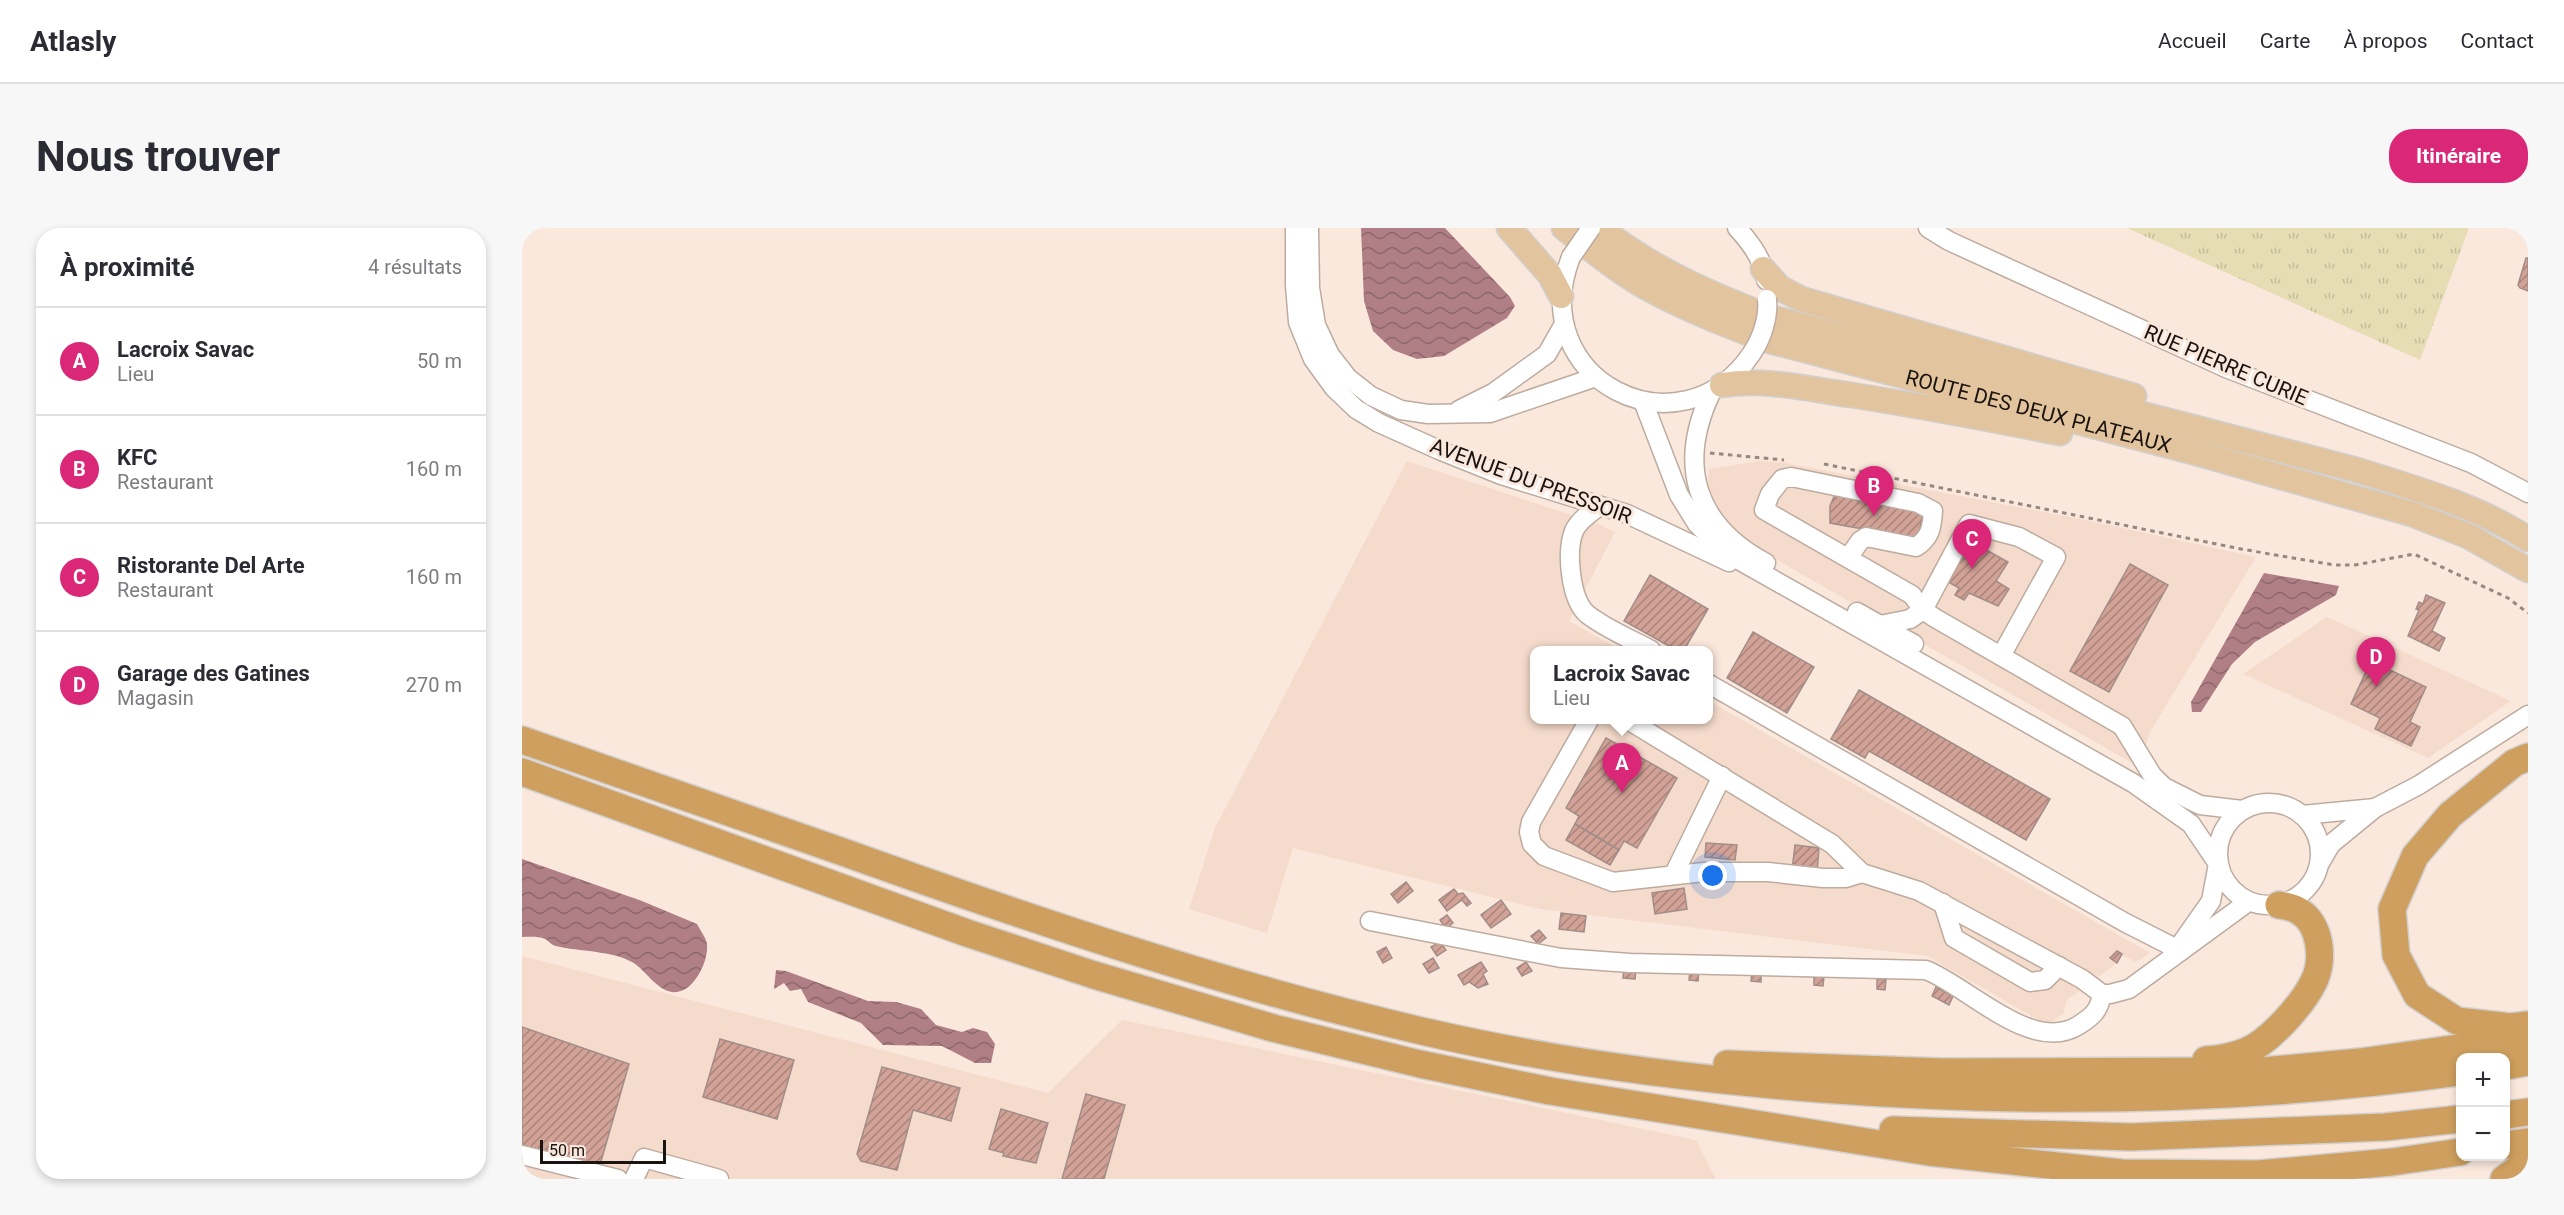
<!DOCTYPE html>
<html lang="fr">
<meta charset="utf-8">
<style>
:root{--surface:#fff;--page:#f7f7f7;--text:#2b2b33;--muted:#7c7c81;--line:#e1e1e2;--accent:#db2777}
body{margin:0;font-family:Roboto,sans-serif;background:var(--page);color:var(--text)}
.controls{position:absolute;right:18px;bottom:18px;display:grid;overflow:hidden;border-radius:12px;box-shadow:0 3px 9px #0003}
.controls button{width:54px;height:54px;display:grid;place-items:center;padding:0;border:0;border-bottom:2px solid var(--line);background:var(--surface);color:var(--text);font:30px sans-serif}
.scale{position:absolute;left:18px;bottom:15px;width:126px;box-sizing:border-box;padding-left:6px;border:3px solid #1a130f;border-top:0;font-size:16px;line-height:21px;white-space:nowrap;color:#1a130f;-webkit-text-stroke:4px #fbe8dd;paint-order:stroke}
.you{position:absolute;left:1191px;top:648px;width:21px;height:21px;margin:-15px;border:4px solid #fff;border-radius:50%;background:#1a73e8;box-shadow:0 0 0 9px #1a73e833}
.badge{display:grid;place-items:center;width:39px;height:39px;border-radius:50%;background:var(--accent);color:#fff;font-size:20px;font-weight:700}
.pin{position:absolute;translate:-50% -50px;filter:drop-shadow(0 2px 3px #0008)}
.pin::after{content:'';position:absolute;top:32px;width:21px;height:18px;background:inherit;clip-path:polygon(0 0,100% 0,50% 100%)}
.popup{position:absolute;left:1008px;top:418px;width:183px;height:78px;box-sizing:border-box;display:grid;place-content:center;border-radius:12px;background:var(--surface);filter:drop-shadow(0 2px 4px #0005);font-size:20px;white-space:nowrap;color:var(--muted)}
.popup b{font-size:22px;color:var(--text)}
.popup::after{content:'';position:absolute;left:50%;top:100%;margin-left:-12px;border:12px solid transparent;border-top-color:var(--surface)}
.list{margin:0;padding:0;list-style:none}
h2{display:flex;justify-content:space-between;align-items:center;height:78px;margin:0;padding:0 24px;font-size:26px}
h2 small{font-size:20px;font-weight:400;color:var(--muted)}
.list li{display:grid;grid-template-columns:39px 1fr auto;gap:18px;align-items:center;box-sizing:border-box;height:108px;padding:0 24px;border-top:2px solid var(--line)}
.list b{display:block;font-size:22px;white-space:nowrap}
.list p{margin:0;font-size:20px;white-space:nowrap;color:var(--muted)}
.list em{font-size:20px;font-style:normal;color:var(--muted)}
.map{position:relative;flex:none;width:2006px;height:951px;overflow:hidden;border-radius:24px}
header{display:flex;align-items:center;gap:36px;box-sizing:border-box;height:84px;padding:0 30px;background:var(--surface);border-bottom:2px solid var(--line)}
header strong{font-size:28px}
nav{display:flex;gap:33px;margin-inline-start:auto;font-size:21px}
.intro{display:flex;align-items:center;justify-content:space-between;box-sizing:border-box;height:144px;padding:0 36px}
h1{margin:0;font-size:42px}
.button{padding:15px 27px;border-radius:24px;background:var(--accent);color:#fff;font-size:21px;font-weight:700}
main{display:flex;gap:36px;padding:0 36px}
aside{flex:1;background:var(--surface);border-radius:24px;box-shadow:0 3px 9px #0003}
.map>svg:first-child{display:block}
</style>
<header>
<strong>Atlasly</strong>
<nav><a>Accueil</a><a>Carte</a><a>À propos</a><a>Contact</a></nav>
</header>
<div class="intro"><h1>Nous trouver</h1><a class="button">Itinéraire</a></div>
<main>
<aside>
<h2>À proximité<small>4 résultats</small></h2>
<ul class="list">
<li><span class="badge">A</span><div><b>Lacroix Savac</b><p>Lieu</p></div><em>50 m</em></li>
<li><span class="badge">B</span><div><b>KFC</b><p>Restaurant</p></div><em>160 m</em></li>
<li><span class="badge">C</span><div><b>Ristorante Del Arte</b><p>Restaurant</p></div><em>160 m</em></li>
<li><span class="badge">D</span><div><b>Garage des Gatines</b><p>Magasin</p></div><em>270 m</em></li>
</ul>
</aside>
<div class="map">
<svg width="2006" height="951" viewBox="0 0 2006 951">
<defs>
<pattern id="grass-tufts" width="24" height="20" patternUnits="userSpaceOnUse" patternTransform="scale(1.5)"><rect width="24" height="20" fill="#e6ddb5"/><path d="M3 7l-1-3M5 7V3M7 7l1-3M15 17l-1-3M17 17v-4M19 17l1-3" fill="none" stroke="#c5bd9a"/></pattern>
<pattern id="water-waves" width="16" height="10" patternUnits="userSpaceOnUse" patternTransform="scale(1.5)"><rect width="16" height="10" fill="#b07f85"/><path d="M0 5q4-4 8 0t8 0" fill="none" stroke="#8e676b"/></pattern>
<pattern id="building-hatch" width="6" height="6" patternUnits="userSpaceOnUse" patternTransform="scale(1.5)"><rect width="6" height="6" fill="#d3a297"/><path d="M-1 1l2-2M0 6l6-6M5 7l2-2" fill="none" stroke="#aa837a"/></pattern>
</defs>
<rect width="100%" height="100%" fill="#fbe8dd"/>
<g fill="#f5dbcb">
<path d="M885,233L1077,296L1093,304L1047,393L1099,422H1013V492H1187V473L1628,725L1614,734L1600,727L1595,735L1544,773L1542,785L1525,797L1405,728L1018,681L771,620L745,705L667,681L693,600Z"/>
<path d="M1238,233L1263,235L1408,262L1578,295L1734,329L1628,504L1617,539L1222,313L1198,292L1185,267L1187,241Z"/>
<path d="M1805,389L1989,473L1906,530L1721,446Z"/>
<path d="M0,728L526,865L600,792L1174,912L1194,951H0Z"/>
</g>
<path fill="url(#grass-tufts)" d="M1605,0H1947L1898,132Z"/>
<g fill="url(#water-waves)">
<path d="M839,0H923L988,69L993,78L985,90L922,128L895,131L871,122L851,103L842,73Z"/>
<path d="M1742,345L1817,358L1814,367L1733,414L1710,436L1679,484H1670L1669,474Z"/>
<path d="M0,631L120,673L175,696C178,702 184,710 185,716C187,733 171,767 150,764C133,761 124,742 110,734C88,722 58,724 34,718C29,717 27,713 23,711C16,708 7,709 0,709Z"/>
<path d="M254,742L264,743L346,773L374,774L399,781L414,797L440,804L451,800L465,804L473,816L469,835H453L420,818L361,817L339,795L286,774L279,761L268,763L262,755L252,761Z"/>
</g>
<g fill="url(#building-hatch)" stroke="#a28d89" stroke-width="1.5">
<path d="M2004,30H2006V63L1998,60L1996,57Z"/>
<path d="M1314,264L1401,285L1396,311L1308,295V278Z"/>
<path d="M1443,310L1486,334L1474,353L1487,361L1476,378L1447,365L1442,372L1433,367L1437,360L1421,351Z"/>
<path d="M1608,336L1646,357L1587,464L1548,443Z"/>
<path d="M1128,347L1186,381L1162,422H1154L1102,393Z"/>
<path d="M1904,367L1923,375L1910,403L1923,410L1917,423L1886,408L1897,382L1894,381L1897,374L1901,376Z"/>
<path d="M1231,404L1292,439L1265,485L1205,450Z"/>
<path d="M1849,433L1904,459L1888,494L1898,499L1889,518L1853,501L1858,490L1829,476Z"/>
<path d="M1337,462L1528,571L1504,612L1347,523L1343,530L1309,511Z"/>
<path d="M1084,510L1155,550L1115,620L1102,613L1097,622L1053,596L1057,588L1044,580Z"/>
<path d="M1053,596L1097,622L1088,637L1044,612Z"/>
<path d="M1184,615L1215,617L1213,632L1183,629Z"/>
<path d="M1273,617L1297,620L1295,644L1270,642Z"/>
<path d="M884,654L891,663L876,675L869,666Z"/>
<path d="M1162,660L1165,681L1133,686L1130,665Z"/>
<path d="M932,661L936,666L941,665L949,675L945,678L940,672L925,683L917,672Z"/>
<path d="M979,672L989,686L969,700L959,687Z"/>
<path d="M1039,685L1064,688L1062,704L1037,701Z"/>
<path d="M925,687L931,695L924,701L918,692Z"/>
<path d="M1017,702L1024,710L1016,716L1009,708Z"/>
<path d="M918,714L924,722L915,728L909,719Z"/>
<path d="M864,719L870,730L861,735L855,724Z"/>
<path d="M1595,723L1600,726L1595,735L1588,730Z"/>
<path d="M911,730L917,740L907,745L901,736Z"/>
<path d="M959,734L965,743L961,746L966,756L956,760L947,754L942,757L936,747Z"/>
<path d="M1004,734L1010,743L1000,748L995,740Z"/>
<path d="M1102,739L1114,741L1113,751L1101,750Z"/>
<path d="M1168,743H1177L1176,753L1167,752Z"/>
<path d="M1230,744L1239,745V754L1229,753Z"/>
<path d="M1292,747L1302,748L1301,758L1292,757Z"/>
<path d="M1355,751H1364L1363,762L1355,761Z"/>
<path d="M1414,759L1431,768L1427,777L1410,768Z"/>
<path d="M0,799L107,836L78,937L0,917Z"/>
<path d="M198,811L272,832L255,891L181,869Z"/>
<path d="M360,839L438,860L429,893L391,882L375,942L339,933L335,926Z"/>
<path d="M564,866L603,877L582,951H540Z"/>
<path d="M479,881L526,895L514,935L481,928L482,925L467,921Z"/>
</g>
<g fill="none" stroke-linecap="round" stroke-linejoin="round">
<defs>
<g id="minor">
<path d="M773,0V57L776,94L791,131L812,160L834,181L857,195L917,222L979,247L1105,286L1207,334"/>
<path d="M787,0L788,60L794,97L808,127L826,150L849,168L879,182L906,186L968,185L1074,149"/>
<path d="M1215,0C1228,14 1242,33 1244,52"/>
<path d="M1406,0L1427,13L1704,140L1949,235L2006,265"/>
<path d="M1049,29C1001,151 1158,232 1230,125"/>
<path d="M1189,165C1155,237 1173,297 1244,335"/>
<path d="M1121,173L1157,267L1175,296L1206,326L1611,555L1669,596L1696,636L1689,673L1649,730"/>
<path d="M937,182L971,165L1025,126L1042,96"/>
<path d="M1078,278C1069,284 1057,292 1052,303C1044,323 1048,371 1065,386C1084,401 1109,411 1129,422"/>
<path d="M1326,330L1338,313L1344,309L1394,319C1408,310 1410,300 1411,283L1396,275L1269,249L1260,251L1248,266L1242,282L1390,367L1401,382L1413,390L1600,498L1630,547L1645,562"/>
<path d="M1335,384L1392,416"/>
<path d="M1358,397L1388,391L1401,382L1447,296L1497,309L1534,329L1479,428"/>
<path d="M1187,456L1602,694L1659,723"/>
<path d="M1067,492L1009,594L1007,604L1010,616L1022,628L1091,654L1182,644H1246L1301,650H1324L1340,645"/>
<path d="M1634,555L1678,577L1720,582"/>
<circle cx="1747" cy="626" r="51"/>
<path d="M1853,580L1897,557L2006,487"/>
<path d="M1780,587L1853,580L1809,616L1798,635"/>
<path d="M1152,646L1200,548"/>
<path d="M1421,675L1432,710L1508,754L1523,752L1537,738"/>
<path d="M848,693L1039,730L1108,735L1404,742C1447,759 1511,827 1557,797C1571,788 1577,783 1580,766L1560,751L1397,663L1340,645L1310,616L1106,492"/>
<path d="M1580,766H1588L1607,761L1726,674"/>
<path d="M0,927L96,951"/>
<path d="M112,951L122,930L197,951"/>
</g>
<g id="major">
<path d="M987,0L1028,47L1039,68"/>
<path id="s1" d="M1042,0C1070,22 1098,45 1129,62C1166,82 1205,97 1244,112L1678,226L1890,286L1946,308L2006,342"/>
<path d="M1078,0C1130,41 1189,67 1251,90L1835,242C1894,261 1954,277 2006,311"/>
<path d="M1241,41L1258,60L1279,71L1612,168"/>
<path d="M1200,157C1243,150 1286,161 1329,167C1399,178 1468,191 1538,205"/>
</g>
<g id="highway">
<path d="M0,512C107,550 214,586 321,624C513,693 706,758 904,804C1034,834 1167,851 1300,861C1513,877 1727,873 1938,844"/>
<path d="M0,544L445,705L572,747L751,800L898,836L1028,863L1407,924L1600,945L1731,946"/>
<path d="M2005,797L1989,799L1935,793L1895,767L1874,727L1870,681L1893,628L1928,587L1992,535L2006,529"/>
<path d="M1684,832C1697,831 1713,828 1725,823C1748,813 1780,777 1791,755C1803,733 1799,694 1775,682C1770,679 1763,678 1757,677"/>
<path d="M1205,836L1420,844L1740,843L1838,834L2006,810"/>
<path d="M1984,838L2006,834"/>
<path d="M1984,887L2006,884"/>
<path d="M1371,902L1609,909L1863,899L1938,891"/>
<path d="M1984,917L2006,914"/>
<path d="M1713,948L1870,934L1938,924"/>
<path d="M1982,951L2006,934"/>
</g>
</defs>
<use href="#minor" stroke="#bdaba0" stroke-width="21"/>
<use href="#major" stroke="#d1d0cf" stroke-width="27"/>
<use href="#highway" stroke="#d1d0cf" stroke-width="30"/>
<g stroke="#958880" stroke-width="3" stroke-dasharray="4.5 4.5" stroke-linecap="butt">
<path d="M1188,225L1262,232"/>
<path d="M1302,236L1719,321L1812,337H1833L1892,326L1986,370L2006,385"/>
</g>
<use href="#minor" stroke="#fff" stroke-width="18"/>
<use href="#major" stroke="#e2c59e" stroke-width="24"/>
<use href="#highway" stroke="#ce9f5e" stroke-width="27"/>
<defs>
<g id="minor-bridge">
<path d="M1049,29L1069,0"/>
<path d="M1230,125C1240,110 1247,89 1245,71"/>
</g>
</defs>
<use href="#minor-bridge" stroke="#bdaba0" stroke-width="21" stroke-linecap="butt"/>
<use href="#minor-bridge" stroke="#fff" stroke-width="18"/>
</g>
<g text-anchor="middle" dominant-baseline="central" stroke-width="6" stroke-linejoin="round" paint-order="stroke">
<g font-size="21" fill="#1a130f" stroke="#fbe8dd">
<text transform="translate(1704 137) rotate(23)">RUE PIERRE CURIE</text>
<text stroke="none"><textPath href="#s1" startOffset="514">ROUTE DES DEUX PLATEAUX</textPath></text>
<text transform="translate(1009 253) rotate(20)">AVENUE DU PRESSOIR</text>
</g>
</g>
</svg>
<div class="controls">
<button>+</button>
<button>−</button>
</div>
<div class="scale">50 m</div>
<div class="you"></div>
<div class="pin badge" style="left:1100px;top:565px">A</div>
<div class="popup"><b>Lacroix Savac</b>Lieu</div>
<div class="pin badge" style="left:1352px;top:288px">B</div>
<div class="pin badge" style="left:1450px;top:341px">C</div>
<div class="pin badge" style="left:1854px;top:459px">D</div>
</div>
</main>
